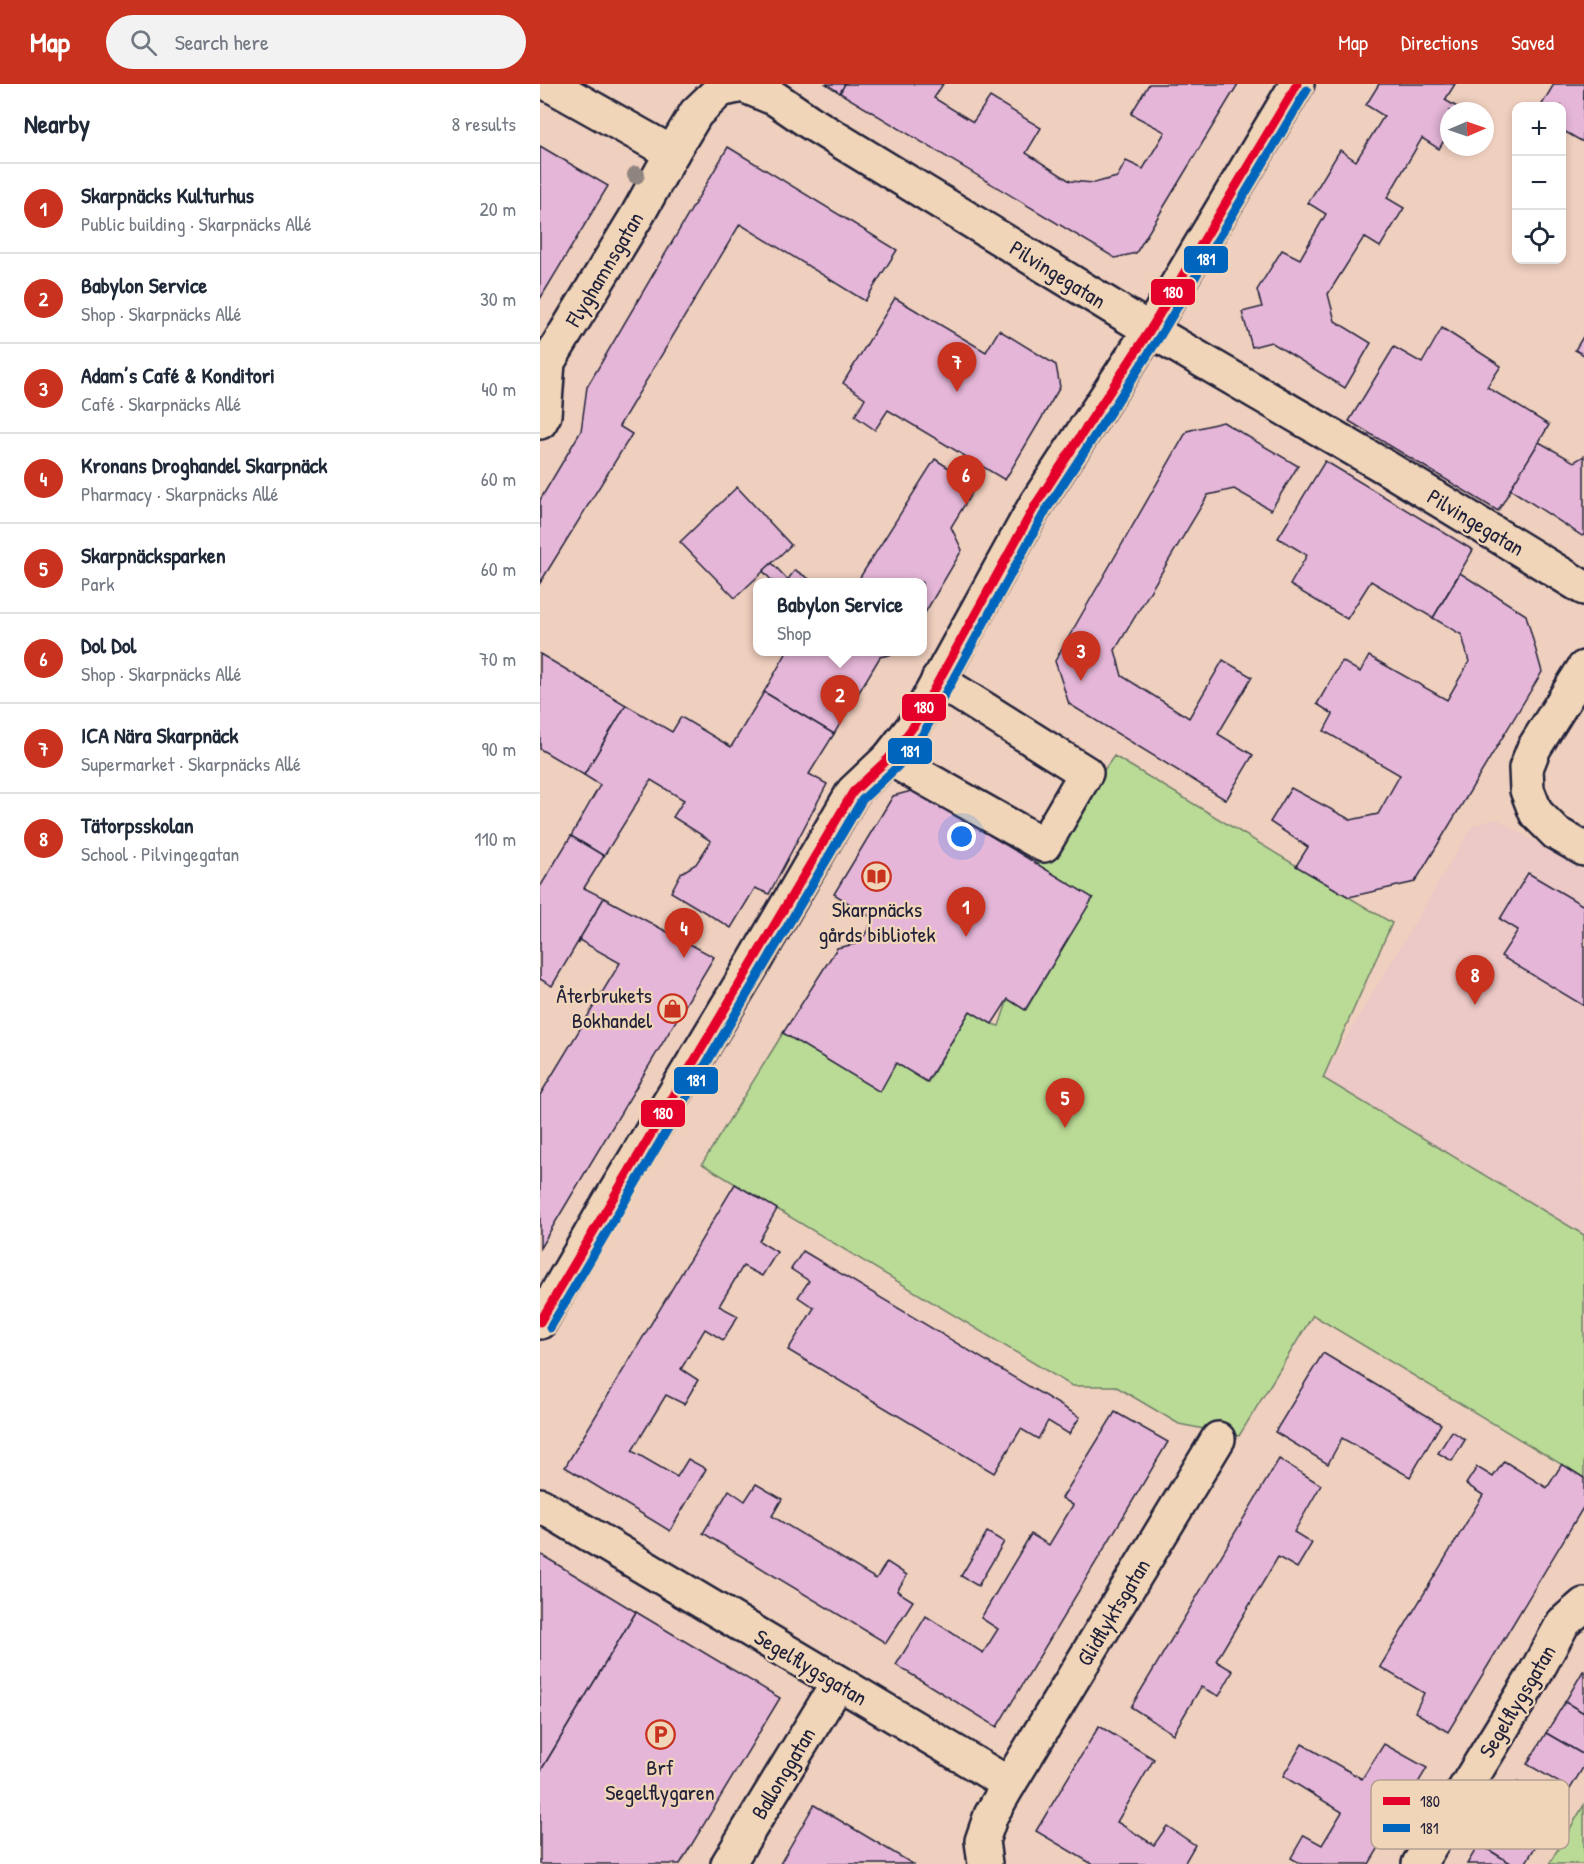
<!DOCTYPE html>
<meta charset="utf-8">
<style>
:root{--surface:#fff;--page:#f2f2f3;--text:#1f2937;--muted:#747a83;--line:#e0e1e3;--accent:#c8321e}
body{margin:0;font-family:"Patrick Hand",sans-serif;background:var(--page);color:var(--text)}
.controls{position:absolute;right:18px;top:18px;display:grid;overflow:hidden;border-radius:12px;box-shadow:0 3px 9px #0003}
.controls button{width:54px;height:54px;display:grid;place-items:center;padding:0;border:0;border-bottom:2px solid var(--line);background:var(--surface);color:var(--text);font:30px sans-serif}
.compass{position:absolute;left:900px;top:18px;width:54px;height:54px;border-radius:50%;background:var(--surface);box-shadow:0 3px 9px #0003;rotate:88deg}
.you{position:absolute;left:422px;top:753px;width:21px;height:21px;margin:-15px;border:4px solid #fff;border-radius:50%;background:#1a73e8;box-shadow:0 0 0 9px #1a73e833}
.badge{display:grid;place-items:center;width:39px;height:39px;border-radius:50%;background:var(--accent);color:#fff;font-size:20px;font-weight:700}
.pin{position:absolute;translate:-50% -50px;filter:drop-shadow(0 2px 3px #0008)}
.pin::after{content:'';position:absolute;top:32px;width:21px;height:18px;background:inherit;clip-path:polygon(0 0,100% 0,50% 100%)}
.popup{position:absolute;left:213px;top:494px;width:174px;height:78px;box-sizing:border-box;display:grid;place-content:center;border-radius:12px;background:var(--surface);filter:drop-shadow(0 2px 4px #0005);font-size:20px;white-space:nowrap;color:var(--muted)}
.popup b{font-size:22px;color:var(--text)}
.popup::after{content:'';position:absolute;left:50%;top:100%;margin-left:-12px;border:12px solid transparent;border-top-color:var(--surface)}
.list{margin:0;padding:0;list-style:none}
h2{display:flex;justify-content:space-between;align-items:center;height:78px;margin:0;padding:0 24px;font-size:26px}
h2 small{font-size:20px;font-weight:400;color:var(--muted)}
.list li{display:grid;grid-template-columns:39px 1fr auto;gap:18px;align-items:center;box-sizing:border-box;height:90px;padding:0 24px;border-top:2px solid var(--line)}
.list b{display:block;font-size:22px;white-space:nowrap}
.list p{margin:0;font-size:20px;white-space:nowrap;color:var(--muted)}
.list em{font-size:20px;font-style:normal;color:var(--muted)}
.icon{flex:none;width:33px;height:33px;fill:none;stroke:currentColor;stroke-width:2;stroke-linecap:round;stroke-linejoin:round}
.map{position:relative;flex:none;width:1044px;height:1780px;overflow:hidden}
header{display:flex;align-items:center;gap:36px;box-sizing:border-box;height:84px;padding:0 30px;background:var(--accent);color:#fff}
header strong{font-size:28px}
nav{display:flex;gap:33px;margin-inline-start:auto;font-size:21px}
.search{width:420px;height:54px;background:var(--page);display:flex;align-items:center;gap:15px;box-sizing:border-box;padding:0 21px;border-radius:33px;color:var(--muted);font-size:22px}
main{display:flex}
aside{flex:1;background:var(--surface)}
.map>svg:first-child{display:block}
</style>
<header>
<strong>Map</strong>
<div class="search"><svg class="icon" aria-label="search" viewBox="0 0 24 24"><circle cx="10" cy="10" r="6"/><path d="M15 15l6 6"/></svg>Search here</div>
<nav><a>Map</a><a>Directions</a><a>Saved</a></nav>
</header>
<main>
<aside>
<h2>Nearby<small>8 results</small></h2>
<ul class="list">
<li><span class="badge">1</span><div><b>Skarpnäcks Kulturhus</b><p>Public building · Skarpnäcks Allé</p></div><em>20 m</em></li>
<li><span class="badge">2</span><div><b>Babylon Service</b><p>Shop · Skarpnäcks Allé</p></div><em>30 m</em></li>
<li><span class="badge">3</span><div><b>Adam’s Café &amp; Konditori</b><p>Café · Skarpnäcks Allé</p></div><em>40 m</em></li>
<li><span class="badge">4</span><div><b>Kronans Droghandel Skarpnäck</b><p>Pharmacy · Skarpnäcks Allé</p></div><em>60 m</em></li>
<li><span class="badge">5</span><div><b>Skarpnäcksparken</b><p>Park</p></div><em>60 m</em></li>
<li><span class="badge">6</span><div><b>Dol Dol</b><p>Shop · Skarpnäcks Allé</p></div><em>70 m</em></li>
<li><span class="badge">7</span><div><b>ICA Nära Skarpnäck</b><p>Supermarket · Skarpnäcks Allé</p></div><em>90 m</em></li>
<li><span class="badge">8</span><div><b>Tätorpsskolan</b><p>School · Pilvingegatan</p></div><em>110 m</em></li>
</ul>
</aside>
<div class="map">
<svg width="1044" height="1780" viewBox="0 0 1044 1780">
<rect width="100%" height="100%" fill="#efcfbe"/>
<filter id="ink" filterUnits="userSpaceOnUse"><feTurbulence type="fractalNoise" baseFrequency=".0167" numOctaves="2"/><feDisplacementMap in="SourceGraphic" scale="12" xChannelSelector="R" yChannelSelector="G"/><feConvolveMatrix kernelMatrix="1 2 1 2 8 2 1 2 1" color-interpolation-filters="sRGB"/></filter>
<g filter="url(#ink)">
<path fill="#ecc8c6" d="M957,735L1044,787V1151L782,994L933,741Z"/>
<g fill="#badb95" stroke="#6e7e68" stroke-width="1.5">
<path d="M574,672L852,839L783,994L1044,1151V1394L773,1231L699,1352L639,1340L575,1302H532L162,1080L243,949L340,1007L356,979L388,998L430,927L452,940L459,942L468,915L486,926L552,814L497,780Z"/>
<path d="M1044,1721V1780H1009Z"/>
</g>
<g fill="#e5b6d8" stroke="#22223b" stroke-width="1.5">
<path d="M286,0H305L300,9Z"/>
<path d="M305,0H403L394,14L433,38L450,13L501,44L486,69L530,97L554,99L577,93L586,77L603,85L625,48L591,30L609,0H698L596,169L575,174L300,9Z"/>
<path d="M839,0H915L905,16L922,26L909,27V48L899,65L882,54L847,114L864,124L840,163L824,153L788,210L795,237L831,259L805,304L731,258L712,263L702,228L722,223L717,206L742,166L760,175L786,130L768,119L800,66L816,77L844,32L826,21Z"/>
<path d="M1014,0H1044L1043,58L1022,46V22H1001Z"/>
<path d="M0,62L68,102L0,215Z"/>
<path d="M188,63L357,166L325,217L200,140L79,342L92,350L0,499V416L41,347L47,303Z"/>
<path d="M355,214L446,268L459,246L516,281L520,303L465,396L348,326L335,346L315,332L325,314L303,299Z"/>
<path d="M902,244L961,282L947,303L1009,341L958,427L809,337L854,263L882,279Z"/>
<path d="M1044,251V271L1035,266Z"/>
<path d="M683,338L758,382L731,426L694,405L668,411L575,566L582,592L649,634L683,576L712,593L678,650L713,671L686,716L529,620L515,577L647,347Z"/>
<path d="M999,358L1034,378L1044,372V451L1042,452L970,405Z"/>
<path d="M395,375L436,402L411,443L422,466L382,534V498H317Z"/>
<path d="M785,377L933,466L893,534L831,497L807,535L750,501L767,471L738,454Z"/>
<path d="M197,403L251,461L195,514L140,458Z"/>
<path d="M232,479L248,496L246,498H233L223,487Z"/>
<path d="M255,486L274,498H246Z"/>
<path d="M920,489L986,531L1002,588L875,798L809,813L756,782L768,763L730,738L751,704L811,736L838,730L860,691L784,647L793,630L777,620L802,577L820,588L829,572L907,616L929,578L922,551L893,534Z"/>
<path d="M247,568H362L340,573L294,650L224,608Z"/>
<path d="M0,570L86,621L44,691L0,665Z"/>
<path d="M224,608L294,650L269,690L287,700L229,810L215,804L191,844L131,808L141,789L156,780L171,757L133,733L144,716L111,696L64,772L31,752L60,701L44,691L86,621L132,648L141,633L191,663Z"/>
<path d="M375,706L553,814L485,926L468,915L452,940L430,927L387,998L356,979L340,1008L243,949L297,864L320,859L334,835L294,810L353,712Z"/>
<path d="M31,752L64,772L44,804L64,814L12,902L0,895V803Z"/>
<path d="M988,789L1044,822V922L961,872L978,846L960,835Z"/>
<path d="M64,814L174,873L0,1164V1011L80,879L39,856Z"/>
<path d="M195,1100L237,1125L219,1157L237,1168L222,1192L203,1182L179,1222L198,1232L183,1256L165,1245L141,1285L158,1296L144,1320L126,1311L92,1367L137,1393L148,1375L166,1385L130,1447L25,1383Z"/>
<path d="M263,1167L540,1333L529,1350L508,1337L498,1355L481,1345L454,1389L248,1266L274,1224L258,1213L269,1197L251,1185Z"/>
<path d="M783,1269L901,1340L870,1393L802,1354L788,1380L735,1348Z"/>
<path d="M575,1328L628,1358L457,1643L356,1581L386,1532L443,1569L458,1545L441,1534L491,1450L509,1461L533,1421L522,1414Z"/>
<path d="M912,1347L925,1356L912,1377L898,1369Z"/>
<path d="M739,1375L781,1401L754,1448L772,1459L757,1484L738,1473L676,1577L693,1587L679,1612L661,1603L633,1650L591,1623Z"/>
<path d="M964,1377L1007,1404L1022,1380L1044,1394V1422L908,1648L875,1628L884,1609L840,1583L943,1411L926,1400L937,1383L953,1393Z"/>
<path d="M216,1400L242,1415L232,1432L336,1495L347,1478L367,1491L357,1507L373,1517L346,1559L163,1449L189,1406L205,1417Z"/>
<path d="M447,1448L464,1458L438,1502L421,1492Z"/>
<path d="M0,1470L96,1528L0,1688Z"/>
<path d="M96,1528L240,1614L140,1780H0V1688Z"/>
<path d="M1043,1587H1044V1629L1025,1618Z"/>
<path d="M1025,1618L1044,1629V1671L1006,1649Z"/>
<path d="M559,1642L614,1675L577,1738L614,1761L627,1742L655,1761L644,1780H552L496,1747Z"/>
<path d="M1006,1649L1044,1671V1682L1030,1705L987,1680Z"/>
<path d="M762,1660L822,1695L844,1660L887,1684L829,1780H761L751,1774L764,1751L782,1761L802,1728L743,1692Z"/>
<path d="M977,1698L1019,1723L1000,1755L958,1729Z"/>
<path d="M274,1721L373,1780H240Z"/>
<path d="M958,1729L1000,1755L985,1780H972L939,1760Z"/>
<path d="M939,1760L972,1780H927Z"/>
</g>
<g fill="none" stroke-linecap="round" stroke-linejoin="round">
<defs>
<g id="minor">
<path d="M9,0L132,69L156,29L180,6L203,1L236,15L271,39L610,246L847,384L1044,504"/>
<path d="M0,338L4,331L8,278L98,130L132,69"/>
<path d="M1044,584L994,664L986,684L987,706L996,729L1016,749L1044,765"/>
<path d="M349,674L504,761L546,689L398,596"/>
<path d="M0,1238L67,1122L214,878L313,708L349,674L373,643L496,420L610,246L757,0"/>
<path d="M0,1421L469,1700L451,1731L442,1757L445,1780"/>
<path d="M469,1700L678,1355"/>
<path d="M188,1780L298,1599"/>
<path d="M879,1780L994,1592L1023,1539L1044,1521"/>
</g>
</defs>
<use href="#minor" stroke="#22223b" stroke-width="38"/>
<use href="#minor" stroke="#f1d5b8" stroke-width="33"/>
<defs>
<path id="bus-1" d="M0,1238L313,708L349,674L373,643L496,420L610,246L757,0"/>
<path id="bus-2" d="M10,1244L322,716L358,682L383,650L506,426L620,252L767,6"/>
</defs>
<use href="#bus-1" stroke="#f1d5b8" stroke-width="14"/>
<use href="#bus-2" stroke="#f1d5b8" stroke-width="14"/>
<use href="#bus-1" stroke="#e4002b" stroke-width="9"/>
<use href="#bus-2" stroke="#0065bd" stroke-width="9"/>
</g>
<circle fill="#8f8480" cx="96" cy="91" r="9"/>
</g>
<defs>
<symbol id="library-ring" viewBox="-11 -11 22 22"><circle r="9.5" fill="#f1d5b8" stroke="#c8321e" stroke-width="1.5"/><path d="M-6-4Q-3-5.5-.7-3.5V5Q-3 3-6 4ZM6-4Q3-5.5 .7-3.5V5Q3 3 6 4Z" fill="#c8321e"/></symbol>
<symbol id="shop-ring" viewBox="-11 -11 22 22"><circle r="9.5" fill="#f1d5b8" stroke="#c8321e" stroke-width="1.5"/><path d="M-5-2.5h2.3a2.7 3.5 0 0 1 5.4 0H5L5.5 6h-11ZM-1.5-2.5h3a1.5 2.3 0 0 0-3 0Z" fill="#c8321e"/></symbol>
<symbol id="parking-ring" viewBox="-11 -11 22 22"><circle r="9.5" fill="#f1d5b8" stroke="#c8321e" stroke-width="1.5"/><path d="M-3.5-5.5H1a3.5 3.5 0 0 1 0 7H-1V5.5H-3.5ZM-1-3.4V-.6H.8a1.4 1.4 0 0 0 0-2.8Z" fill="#c8321e"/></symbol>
</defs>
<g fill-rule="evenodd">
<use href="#library-ring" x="320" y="776" width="33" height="33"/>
<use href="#shop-ring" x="116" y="908" width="33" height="33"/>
<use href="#parking-ring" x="104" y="1634" width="33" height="33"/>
</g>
<g text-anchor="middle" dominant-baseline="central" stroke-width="4.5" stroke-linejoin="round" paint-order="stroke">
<g font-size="22" fill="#22223b" stroke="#f1d5b8">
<text transform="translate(64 185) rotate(-59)">Flyghamnsgatan</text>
<text transform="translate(518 190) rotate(32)">Pilvingegatan</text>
<text transform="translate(936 438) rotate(31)">Pilvingegatan</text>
<text transform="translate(573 1528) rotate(-59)">Glidflyktsgatan</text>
<text transform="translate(271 1583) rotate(31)">Segelflygsgatan</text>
<text transform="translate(977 1617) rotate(-59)">Segelflygsgatan</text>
<text transform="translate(243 1689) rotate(-59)">Ballonggatan</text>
</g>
<g font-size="22" fill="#22223b" stroke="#f1d5b8">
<text x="337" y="825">Skarpnäcks<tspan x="337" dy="25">gårds bibliotek</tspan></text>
<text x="112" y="911" text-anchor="end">Återbrukets<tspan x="112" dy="25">Bokhandel</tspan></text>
<text x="120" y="1683">Brf<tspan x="120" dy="25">Segelflygaren</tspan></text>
</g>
</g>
<rect x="831" y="1696" width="198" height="69" rx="9" fill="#f1d5b8" stroke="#b39f92" stroke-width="1.5"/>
<rect x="843" y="1713" width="27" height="8" fill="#e4002b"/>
<rect x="843" y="1740" width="27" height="8" fill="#0065bd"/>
<g font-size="16" fill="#22223b">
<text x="880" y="1723">180</text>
<text x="880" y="1750">181</text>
</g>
<g stroke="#f1d5b8" stroke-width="2">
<rect x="643" y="161" width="46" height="29" rx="6" fill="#0065bd"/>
<rect x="610" y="194" width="46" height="28" rx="6" fill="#e4002b"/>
<rect x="361" y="609" width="46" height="29" rx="6" fill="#e4002b"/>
<rect x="347" y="653" width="46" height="28" rx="6" fill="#0065bd"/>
<rect x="133" y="982" width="46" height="29" rx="6" fill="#0065bd"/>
<rect x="100" y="1015" width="46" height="29" rx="6" fill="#e4002b"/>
</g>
<g font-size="16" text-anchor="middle" font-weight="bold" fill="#fff">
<text x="666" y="181">181</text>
<text x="633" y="214">180</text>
<text x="384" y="629">180</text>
<text x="370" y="673">181</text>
<text x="156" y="1002">181</text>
<text x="123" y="1035">180</text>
</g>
</svg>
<div class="controls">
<button>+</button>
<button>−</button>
<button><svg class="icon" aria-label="locate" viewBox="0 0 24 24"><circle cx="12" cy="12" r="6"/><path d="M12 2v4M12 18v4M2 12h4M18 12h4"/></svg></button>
</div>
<svg class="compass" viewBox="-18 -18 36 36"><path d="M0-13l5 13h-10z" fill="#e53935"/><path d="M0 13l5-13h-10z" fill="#747a83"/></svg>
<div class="you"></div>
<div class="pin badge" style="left:426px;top:853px">1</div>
<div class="pin badge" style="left:300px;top:641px">2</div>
<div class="popup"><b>Babylon Service</b>Shop</div>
<div class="pin badge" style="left:541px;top:597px">3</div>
<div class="pin badge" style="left:144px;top:874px">4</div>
<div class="pin badge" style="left:525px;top:1044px">5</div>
<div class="pin badge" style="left:426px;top:421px">6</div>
<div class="pin badge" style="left:417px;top:308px">7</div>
<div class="pin badge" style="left:935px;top:921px">8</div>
</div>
</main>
